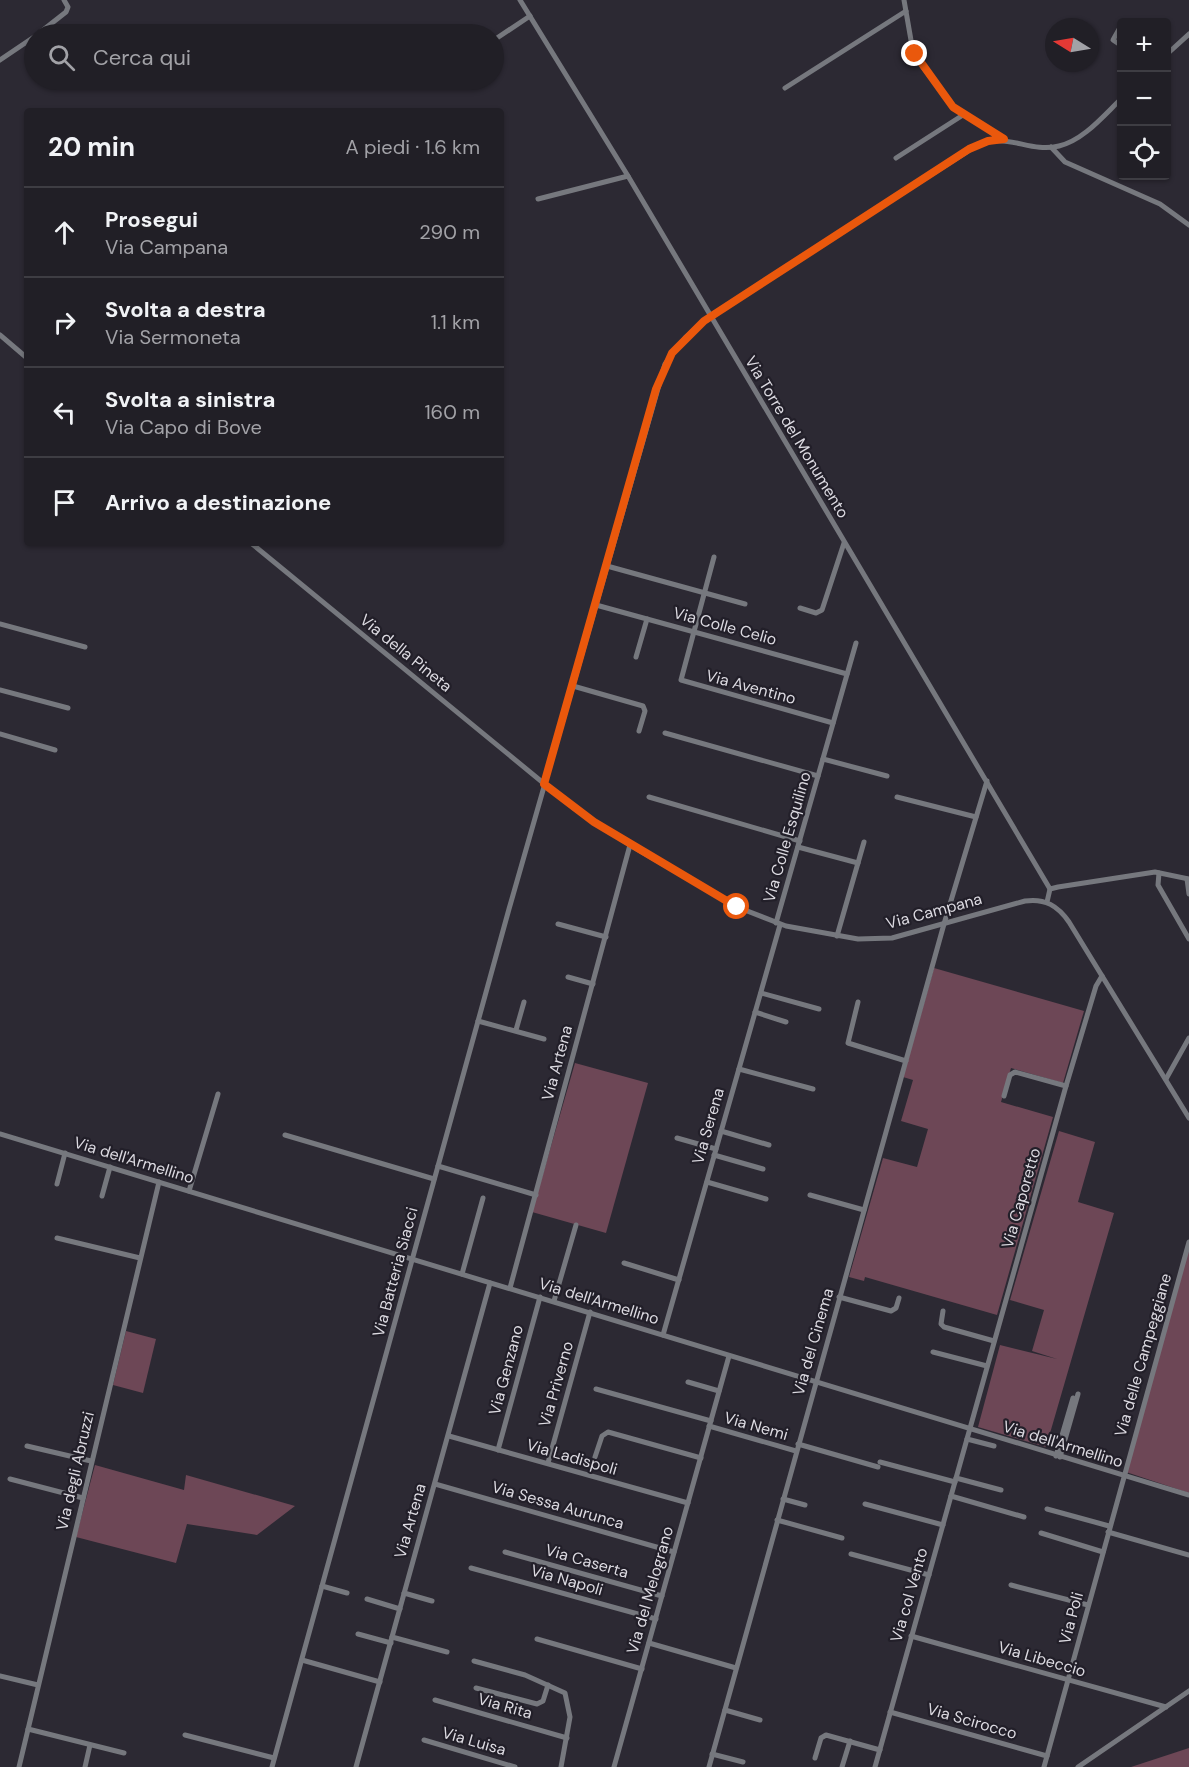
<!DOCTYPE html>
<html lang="it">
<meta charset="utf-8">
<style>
:root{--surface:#211f26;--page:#2d2c32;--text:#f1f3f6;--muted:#a2a2a7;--line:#3e3d43}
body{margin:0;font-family:"DM Sans",sans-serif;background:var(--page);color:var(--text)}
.controls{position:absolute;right:18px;top:18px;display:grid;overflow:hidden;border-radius:6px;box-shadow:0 2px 4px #0004}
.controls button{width:54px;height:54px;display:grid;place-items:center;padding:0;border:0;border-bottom:2px solid var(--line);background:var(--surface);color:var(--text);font:30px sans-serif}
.compass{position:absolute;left:1045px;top:18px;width:54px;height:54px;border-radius:50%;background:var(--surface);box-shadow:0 2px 4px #0004;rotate:281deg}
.stop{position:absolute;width:18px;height:18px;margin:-14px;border:4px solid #ea580c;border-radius:50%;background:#fff}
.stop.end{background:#ea580c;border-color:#fff;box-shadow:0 2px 6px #0008}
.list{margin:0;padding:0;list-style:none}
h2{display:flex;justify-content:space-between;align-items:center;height:78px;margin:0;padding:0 24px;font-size:26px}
h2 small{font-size:20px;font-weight:400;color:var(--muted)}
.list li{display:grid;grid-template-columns:39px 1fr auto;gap:18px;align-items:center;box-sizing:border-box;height:90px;padding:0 24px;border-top:2px solid var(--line)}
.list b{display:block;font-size:22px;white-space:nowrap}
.list p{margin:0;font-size:20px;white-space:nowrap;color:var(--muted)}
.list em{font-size:20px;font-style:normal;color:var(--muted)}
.icon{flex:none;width:33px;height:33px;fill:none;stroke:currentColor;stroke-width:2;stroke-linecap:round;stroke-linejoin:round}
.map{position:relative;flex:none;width:1189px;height:1767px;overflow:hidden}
.search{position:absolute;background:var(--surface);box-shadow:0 2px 4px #0004;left:24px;top:24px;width:480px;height:66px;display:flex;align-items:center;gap:15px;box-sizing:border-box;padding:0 21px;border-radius:33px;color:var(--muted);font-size:22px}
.panel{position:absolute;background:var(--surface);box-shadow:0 2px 4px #0004;left:24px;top:108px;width:480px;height:438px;border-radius:6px}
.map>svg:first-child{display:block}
</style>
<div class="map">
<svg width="1189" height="1767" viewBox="0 0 1189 1767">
<rect width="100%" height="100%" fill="#2c2933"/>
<g fill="#6d4756">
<path d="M934,968L1084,1011L1063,1083L1011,1068L1001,1102L1053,1117L997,1315L865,1277L864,1281L849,1277L883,1158L917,1167L928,1129L901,1121L913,1080L903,1077Z"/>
<path d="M575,1063L648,1083L606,1233L532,1212Z"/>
<path d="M1059,1131L1095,1142L1078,1202L1114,1213L1046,1447L978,1427L1000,1345L1057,1359L1032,1351L1044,1310L1010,1300Z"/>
<path d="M1189,1247V1493L1126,1472Z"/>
<path d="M126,1331L156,1339L143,1393L113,1385Z"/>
<path d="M95,1465L184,1490L186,1475L295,1506L257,1535L187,1524L176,1563L76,1537Z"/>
<path d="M1189,1748V1767H1131Z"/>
</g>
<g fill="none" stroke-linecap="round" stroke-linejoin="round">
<g stroke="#76787e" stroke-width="5">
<path d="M520,0L628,176L1050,889"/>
<path d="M904,0L912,46L922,66L955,109L1004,139"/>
<path d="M1122,24L1113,40L1122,46"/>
<path d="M38,34L66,12L68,7L64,0"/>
<path d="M494,40L530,16"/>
<path d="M1166,55L1189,34"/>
<path d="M0,60L34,37"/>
<path d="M785,88L906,11"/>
<path d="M1051,147L1065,162L1160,204L1189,225"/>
<path d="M896,158L963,115"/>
<path d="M538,199L628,176"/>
<path d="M0,335L27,358"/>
<path d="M251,543L575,809L630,845L737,907L786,926L858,939L892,938L1025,901C1045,898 1058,906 1069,922L1189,1118"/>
<path d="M714,557L681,680L833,723"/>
<path d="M607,566L745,604"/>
<path d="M596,605L847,674"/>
<path d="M800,608L816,613L822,610L844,543"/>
<path d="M0,624L85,647"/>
<path d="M636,657L647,619"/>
<path d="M573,686L643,706L645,711L639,731"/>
<path d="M0,690L68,708"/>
<path d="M665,733L818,776"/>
<path d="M0,734L55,750"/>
<path d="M823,759L887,776"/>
<path d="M649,797L800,841"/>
<path d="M897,797L976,817"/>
<path d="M798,847L858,863"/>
<path d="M1159,873L1158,885L1189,939"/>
<path d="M1187,879L1189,894"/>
<path d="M1047,902L1050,889L1058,887L1155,872L1189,879"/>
<path d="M776,923L856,643"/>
<path d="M558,924L606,937"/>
<path d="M837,936L864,842"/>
<path d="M568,977L593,984"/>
<path d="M761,993L819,1009"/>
<path d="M858,1002L848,1043L906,1061"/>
<path d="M755,1012L786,1022"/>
<path d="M478,1021L544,1039"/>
<path d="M516,1030L524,1002"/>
<path d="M739,1069L813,1089"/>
<path d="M1166,1079L1189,1038"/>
<path d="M1004,1096L1010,1075L1015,1072L1066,1086"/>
<path d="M721,1131L769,1145"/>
<path d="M0,1134L1189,1495"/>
<path d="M285,1135L434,1179"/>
<path d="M677,1138L716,1149"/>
<path d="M714,1155L763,1169"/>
<path d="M438,1166L536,1195"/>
<path d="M707,1182L766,1199"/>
<path d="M57,1184L65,1153"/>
<path d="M189,1191L218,1094"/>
<path d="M810,1195L864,1210"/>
<path d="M102,1196L110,1167"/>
<path d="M57,1238L140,1258"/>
<path d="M624,1263L679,1280"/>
<path d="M462,1274L483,1198"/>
<path d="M510,1288L630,845"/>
<path d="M839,1297L891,1311L896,1308L899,1298"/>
<path d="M554,1301L576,1225"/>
<path d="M943,1311L941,1324L944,1327L994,1341"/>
<path d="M663,1335L780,925"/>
<path d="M933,1352L987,1366"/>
<path d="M688,1382L719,1391"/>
<path d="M596,1389L711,1421"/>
<path d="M709,1426L796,1451"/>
<path d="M449,1436L688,1503"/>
<path d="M967,1439L994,1446"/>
<path d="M798,1444L878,1467"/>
<path d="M27,1446L91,1461"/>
<path d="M498,1450L540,1297"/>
<path d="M1056,1456L1073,1398"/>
<path d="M595,1457L602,1436L608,1432L701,1458"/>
<path d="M1060,1457L1078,1394"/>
<path d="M880,1462L955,1482"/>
<path d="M548,1463L590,1312"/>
<path d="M956,1478L1001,1490"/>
<path d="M10,1479L83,1498"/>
<path d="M435,1484L674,1552"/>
<path d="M951,1496L1024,1517"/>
<path d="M783,1499L805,1505"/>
<path d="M865,1504L943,1525"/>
<path d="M1047,1509L1109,1526"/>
<path d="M777,1520L842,1538"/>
<path d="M1108,1532L1189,1555"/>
<path d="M1041,1533L1103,1552"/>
<path d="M505,1552L662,1596"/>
<path d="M851,1554L929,1575"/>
<path d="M471,1568L656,1619"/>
<path d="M1011,1585L1088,1605"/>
<path d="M322,1586L347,1593"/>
<path d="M404,1593L432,1601"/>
<path d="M367,1599L400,1609"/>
<path d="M358,1634L391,1643"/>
<path d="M911,1636L1166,1707"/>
<path d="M392,1637L447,1652"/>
<path d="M537,1639L642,1669"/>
<path d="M649,1643L736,1668"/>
<path d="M302,1660L380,1682"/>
<path d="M474,1661L525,1675L565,1693L570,1717L561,1767"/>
<path d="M0,1676L38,1685"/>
<path d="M476,1688L537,1704L543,1701L548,1685"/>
<path d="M435,1700L567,1738"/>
<path d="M725,1710L760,1720"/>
<path d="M890,1712L1047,1756"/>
<path d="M28,1729L124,1753"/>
<path d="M185,1735L274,1758"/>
<path d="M424,1740L515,1767"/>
<path d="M712,1754L743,1762"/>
<path d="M815,1758L821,1738L826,1735L880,1750"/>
<path d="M19,1767L159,1182"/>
<path d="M85,1767L90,1745"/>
<path d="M272,1767L509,909L665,364L685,338L710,316L973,148C1006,129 1027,154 1059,146C1084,140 1104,115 1122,98"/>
<path d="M356,1767L490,1283"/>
<path d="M614,1767L729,1356"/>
<path d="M709,1767L944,924L987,781"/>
<path d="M842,1767L850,1741"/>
<path d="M875,1767L1066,1086L1096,986L1102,976"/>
<path d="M1044,1767L1189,1242"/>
<path d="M1078,1767L1189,1691"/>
</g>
</g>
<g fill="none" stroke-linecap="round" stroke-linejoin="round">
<path stroke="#ea580c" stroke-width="8" d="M737,907L594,822L544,784L656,389L672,353L704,321L969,149L988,141L1004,139L953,107L915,54"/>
</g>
<g text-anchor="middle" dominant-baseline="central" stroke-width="4.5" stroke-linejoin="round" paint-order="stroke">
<g font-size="16" fill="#dcdae1" stroke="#221f29">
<text transform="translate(797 437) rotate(59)">Via Torre del Monumento</text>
<text transform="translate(725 626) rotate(15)">Via Colle Celio</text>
<text transform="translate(406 653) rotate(39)">Via della Pineta</text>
<text transform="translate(751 687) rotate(15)">Via Aventino</text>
<text transform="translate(787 837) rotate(-74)">Via Colle Esquilino</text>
<text transform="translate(934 911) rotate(-15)">Via Campana</text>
<text transform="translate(557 1063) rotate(-75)">Via Artena</text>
<text transform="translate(708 1126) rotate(-74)">Via Serena</text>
<text transform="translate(134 1160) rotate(17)">Via dell'Armellino</text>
<text transform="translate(1021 1198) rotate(-74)">Via Caporetto</text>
<text transform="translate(395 1272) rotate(-75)">Via Batteria Siacci</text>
<text transform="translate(599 1301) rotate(17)">Via dell'Armellino</text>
<text transform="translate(813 1342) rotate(-74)">Via del Cinema</text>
<text transform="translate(1143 1355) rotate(-74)">Via delle Campeggiane</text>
<text transform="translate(506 1370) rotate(-75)">Via Genzano</text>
<text transform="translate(556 1384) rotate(-74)">Via Priverno</text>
<text transform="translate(756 1426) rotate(16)">Via Nemi</text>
<text transform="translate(1063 1444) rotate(17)">Via dell'Armellino</text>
<text transform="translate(572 1457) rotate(16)">Via Ladispoli</text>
<text transform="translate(75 1471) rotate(-77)">Via degli Abruzzi</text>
<text transform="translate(558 1505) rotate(16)">Via Sessa Aurunca</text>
<text transform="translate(410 1521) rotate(-74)">Via Artena</text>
<text transform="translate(587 1561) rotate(16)">Via Caserta</text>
<text transform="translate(567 1580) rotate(16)">Via Napoli</text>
<text transform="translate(650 1590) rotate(-74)">Via del Melograno</text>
<text transform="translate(909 1595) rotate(-74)">Via col Vento</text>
<text transform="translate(1071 1618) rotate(-75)">Via Poli</text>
<text transform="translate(1042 1659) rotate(16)">Via Libeccio</text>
<text transform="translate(505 1706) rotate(16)">Via Rita</text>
<text transform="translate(972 1721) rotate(16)">Via Scirocco</text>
<text transform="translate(474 1741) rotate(16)">Via Luisa</text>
</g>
</g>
</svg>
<div class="controls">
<button>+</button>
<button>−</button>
<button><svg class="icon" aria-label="locate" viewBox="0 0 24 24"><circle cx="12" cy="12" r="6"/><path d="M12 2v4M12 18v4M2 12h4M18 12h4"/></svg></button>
</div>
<svg class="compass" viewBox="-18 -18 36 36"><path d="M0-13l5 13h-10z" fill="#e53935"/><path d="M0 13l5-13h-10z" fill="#a2a2a7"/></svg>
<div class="stop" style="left:737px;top:907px"></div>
<div class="stop end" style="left:915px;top:54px"></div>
<div class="search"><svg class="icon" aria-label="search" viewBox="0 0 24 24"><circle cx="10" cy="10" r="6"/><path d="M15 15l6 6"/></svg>Cerca qui</div>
<section class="panel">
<h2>20 min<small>A piedi · 1.6 km</small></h2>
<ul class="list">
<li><svg class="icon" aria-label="ahead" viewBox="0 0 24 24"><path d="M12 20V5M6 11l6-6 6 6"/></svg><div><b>Prosegui</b><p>Via Campana</p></div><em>290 m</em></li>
<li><svg class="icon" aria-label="right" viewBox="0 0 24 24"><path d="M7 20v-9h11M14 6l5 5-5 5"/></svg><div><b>Svolta a destra</b><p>Via Sermoneta</p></div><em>1.1 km</em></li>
<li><svg class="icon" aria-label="left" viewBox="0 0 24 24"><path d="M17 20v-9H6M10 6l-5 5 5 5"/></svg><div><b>Svolta a sinistra</b><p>Via Capo di Bove</p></div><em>160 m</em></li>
<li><svg class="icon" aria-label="arrive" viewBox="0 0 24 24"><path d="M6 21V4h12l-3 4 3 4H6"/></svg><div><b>Arrivo a destinazione</b></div></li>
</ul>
</section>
</div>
